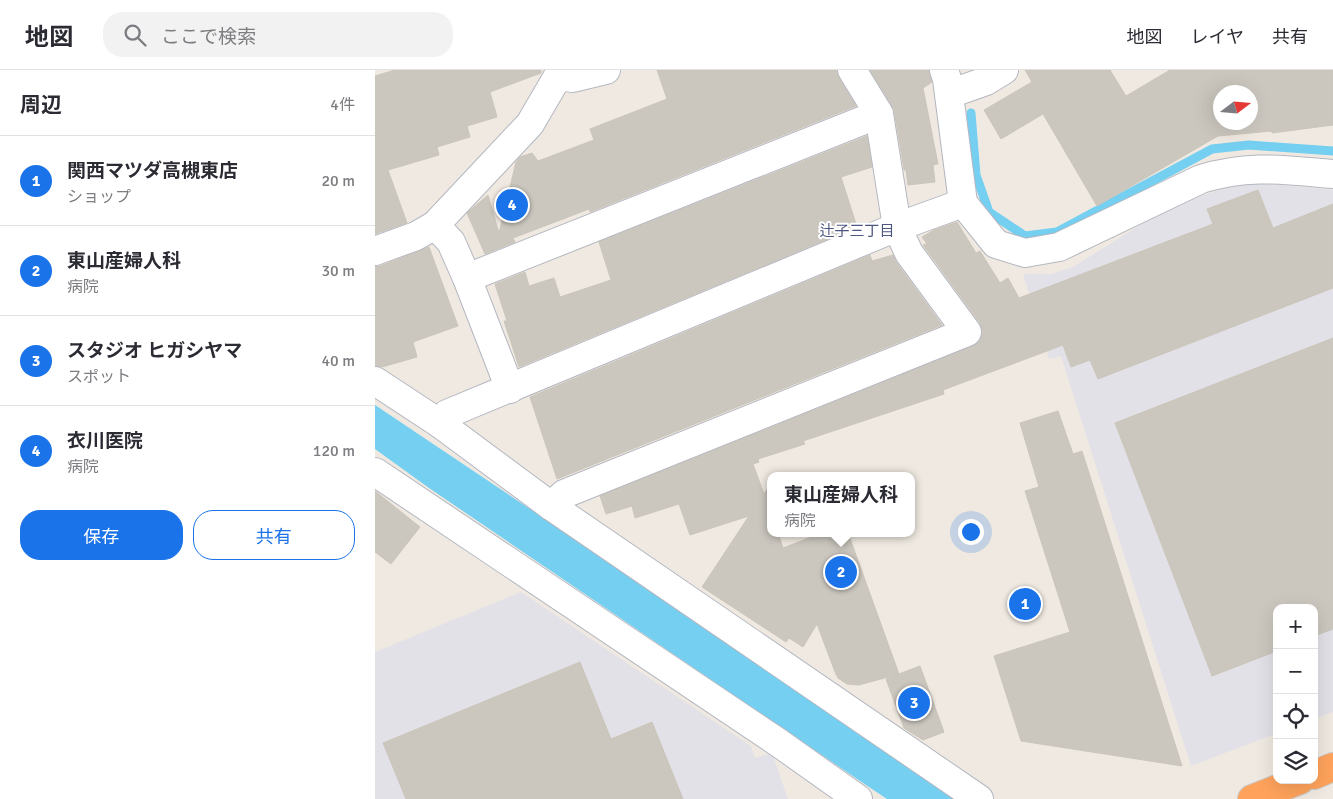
<!DOCTYPE html>
<html lang="ja">
<meta charset="utf-8">
<style>
:root{--surface:#fff;--page:#f2f2f3;--text:#2b2b33;--muted:#7c7c81;--line:#e1e1e2;--accent:#1a73e8}
body{margin:0;font-family:Signika,"Noto Sans JP",sans-serif;background:var(--page);color:var(--text)}
.controls{position:absolute;right:15px;bottom:15px;display:grid;overflow:hidden;border-radius:10px;box-shadow:0 5px 20px #0002}
.controls button{width:45px;height:45px;display:grid;place-items:center;padding:0;border:0;border-bottom:1px solid var(--line);background:var(--surface);color:var(--text);font:25px sans-serif}
.compass{position:absolute;left:838px;top:15px;width:45px;height:45px;border-radius:50%;background:var(--surface);box-shadow:0 5px 20px #0002;rotate:74deg}
.you{position:absolute;left:595px;top:461px;width:18px;height:18px;margin:-12px;border:4px solid #fff;border-radius:50%;background:#1a73e8;box-shadow:0 0 0 8px #1a73e833}
.badge{display:grid;place-items:center;width:32px;height:32px;border-radius:50%;background:var(--accent);color:#fff;font-size:16px;font-weight:700}
.pin{position:absolute;translate:-50% -50%;border:2px solid #fff;box-shadow:0 1px 5px #0006}
.popup{position:absolute;left:392px;top:402px;width:148px;height:65px;box-sizing:border-box;display:grid;place-content:center;border-radius:10px;background:var(--surface);filter:drop-shadow(0 1px 4px #0005);font-size:16px;white-space:nowrap;color:var(--muted)}
.popup b{font-size:19px;color:var(--text)}
.popup::after{content:'';position:absolute;left:50%;top:100%;margin-left:-10px;border:10px solid transparent;border-top-color:var(--surface)}
.list{margin:0;padding:0;list-style:none}
h2{display:flex;justify-content:space-between;align-items:center;height:65px;margin:0;padding:0 20px;font-size:21px}
h2 small{font-size:16px;font-weight:400;color:var(--muted)}
.list li{display:grid;grid-template-columns:32px 1fr auto;gap:15px;align-items:center;box-sizing:border-box;height:90px;padding:0 20px;border-top:1px solid var(--line)}
.list b{display:block;font-size:19px;white-space:nowrap}
.list p{margin:0;font-size:16px;white-space:nowrap;color:var(--muted)}
.list em{font-size:16px;font-style:normal;color:var(--muted)}
.actions{display:flex;gap:10px;padding:15px 20px}
.actions a{flex:1;padding:11px 0;border:1px solid var(--accent);border-radius:20px;text-align:center;font-size:18px;color:var(--accent)}
.actions .main{background:var(--accent);color:#fff}
.icon{flex:none;width:28px;height:28px;fill:none;stroke:currentColor;stroke-width:2;stroke-linecap:round;stroke-linejoin:round}
.map{position:relative;flex:none;width:958px;height:729px;overflow:hidden}
header{display:flex;align-items:center;gap:30px;box-sizing:border-box;height:70px;padding:0 25px;background:var(--surface);border-bottom:1px solid var(--line)}
header strong{font-size:24px}
nav{display:flex;gap:28px;margin-inline-start:auto;font-size:18px}
.search{width:350px;height:45px;background:var(--page);display:flex;align-items:center;gap:12px;box-sizing:border-box;padding:0 18px;border-radius:20px;color:var(--muted);font-size:19px}
main{display:flex}
aside{flex:1;background:var(--surface)}
.map>svg:first-child{display:block}
</style>
<header>
<strong>地図</strong>
<div class="search"><svg class="icon" aria-label="search" viewBox="0 0 24 24"><circle cx="10" cy="10" r="6"/><path d="M15 15l6 6"/></svg>ここで検索</div>
<nav><a>地図</a><a>レイヤ</a><a>共有</a></nav>
</header>
<main>
<aside>
<h2>周辺<small>4件</small></h2>
<ul class="list">
<li><span class="badge">1</span><div><b>関西マツダ高槻東店</b><p>ショップ</p></div><em>20 m</em></li>
<li><span class="badge">2</span><div><b>東山産婦人科</b><p>病院</p></div><em>30 m</em></li>
<li><span class="badge">3</span><div><b>スタジオ ヒガシヤマ</b><p>スポット</p></div><em>40 m</em></li>
<li><span class="badge">4</span><div><b>衣川医院</b><p>病院</p></div><em>120 m</em></li>
</ul>
<div class="actions"><a class="main">保存</a><a>共有</a></div>
</aside>
<div class="map">
<svg width="958" height="729" viewBox="0 0 958 729">
<rect width="100%" height="100%" fill="#efe9e1"/>
<g fill="#e3e1e8">
<path d="M885,113L958,120V642L939,649V538H902V663L816,696L686,286L674,289L648,204H676L698,197L783,144L810,131L851,118Z"/>
<path d="M146,522L376,676L380,688L397,683L413,729H0V582Z"/>
</g>
<path fill="#75cff0" d="M0,335L328,555L582,729H512L488,713L54,418L0,379Z"/>
<g fill="none" stroke-linecap="round" stroke-linejoin="round">
<path stroke="#75cff0" stroke-width="9" d="M596,43L601,105L614,142L650,166L682,162L837,79L874,75L958,81"/>
</g>
<g fill="#cbc7bf" stroke="#cbc5ba" fill-rule="evenodd">
<path d="M20,0H166V3L115,22L122,47L92,56L95,67L62,77L64,85L13,100L32,153L0,164V6Z"/>
<path d="M282,0H461L464,8L481,36L215,142L214,139L138,168L140,172L110,184L92,143L113,125L124,163L141,92L145,87L157,83L163,91L219,70L215,59L292,29Z"/>
<path d="M495,0H554L557,12L548,18L563,94L558,95L560,112L533,115L531,100H529V99L519,39Z"/>
<path d="M650,0H735L751,26L795,0H958V55L897,63V61L843,66L722,136L668,44L626,69L609,40L657,12ZM846,22H876V52H846Z"/>
<path d="M492,66L497,97L466,107L482,157L144,297L129,251H132L120,214L150,202L154,216L179,208L185,227L236,210L224,172Z"/>
<path d="M883,120L898,158L958,134V218L723,309L715,290L696,297L688,275L568,320L569,324L428,371L430,374L383,389L384,392L378,394L389,424L396,413V463H403L408,478L447,463H473L524,604L484,615L472,614L463,608L460,602L442,554L428,577L414,568L411,572L327,517L374,446L315,465L304,434L260,448L257,436L231,444L225,426L598,276L605,271L608,262L605,253L548,175L552,174L547,167L559,160L582,152L601,183L605,181L625,213L633,208L644,228L838,154L832,139Z"/>
<path d="M54,177L83,256L38,272L42,287L7,297L0,296V196H5Z"/>
<path d="M495,185L497,191L518,185L521,192L567,255L182,409L155,327Z"/>
<path d="M958,268V559L939,566V538H902V581L837,606L740,353Z"/>
<path d="M683,341L698,384L707,381L807,696L646,671L619,586L695,562L650,421L664,417L645,353Z"/>
<path d="M0,421L45,457L16,494L0,482Z"/>
<path d="M205,592L236,669L277,652L308,729H31L8,673Z"/>
<path d="M545,596L569,662L548,670L529,658L511,609Z"/>
</g>
<g fill="none" stroke-linecap="round" stroke-linejoin="round">
<defs>
<g id="minor">
<path d="M569,0L572,9L588,133L621,174L650,183L684,177L826,109C874,94 910,100 958,104"/>
<path d="M183,6L198,8L231,0"/>
<path d="M574,24L611,11L629,0"/>
<path d="M60,155L76,172L92,208L135,319"/>
<path d="M0,181L41,166L60,155L155,54L183,6L185,0"/>
<path d="M92,208L504,44"/>
<path d="M0,311L64,353L176,436L604,729"/>
<path d="M64,353L72,344L522,157L588,133"/>
<path d="M0,402L404,673L483,729"/>
<path d="M176,436L189,424L592,262L534,183L522,157L504,44L477,0"/>
</g>
<g id="highway">
<path d="M939,705L958,697"/>
<path d="M877,729L925,710"/>
</g>
</defs>
<use href="#minor" stroke="#b4b7c1" stroke-width="30"/>
<use href="#highway" stroke="#c9c9c9" stroke-width="30"/>
<use href="#minor" stroke="#fff" stroke-width="28"/>
<use href="#highway" stroke="#ffa35c" stroke-width="28"/>
</g>
<g text-anchor="middle" dominant-baseline="central" stroke-width="4" stroke-linejoin="round" paint-order="stroke">
<g font-size="15" fill="#4d5680" stroke="#fff">
<text x="482" y="161">辻子三丁目</text>
</g>
</g>
</svg>
<div class="controls">
<button>+</button>
<button>−</button>
<button><svg class="icon" aria-label="locate" viewBox="0 0 24 24"><circle cx="12" cy="12" r="6"/><path d="M12 2v4M12 18v4M2 12h4M18 12h4"/></svg></button>
<button><svg class="icon" aria-label="layers" viewBox="0 0 24 24"><path d="M12 4l9 5-9 5-9-5zM3 14l9 5 9-5"/></svg></button>
</div>
<svg class="compass" viewBox="-18 -18 36 36"><path d="M0-13l5 13h-10z" fill="#e53935"/><path d="M0 13l5-13h-10z" fill="#7c7c81"/></svg>
<div class="you"></div>
<div class="pin badge" style="left:650px;top:534px">1</div>
<div class="pin badge" style="left:466px;top:502px">2</div>
<div class="popup"><b>東山産婦人科</b>病院</div>
<div class="pin badge" style="left:539px;top:633px">3</div>
<div class="pin badge" style="left:137px;top:135px">4</div>
</div>
</main>
